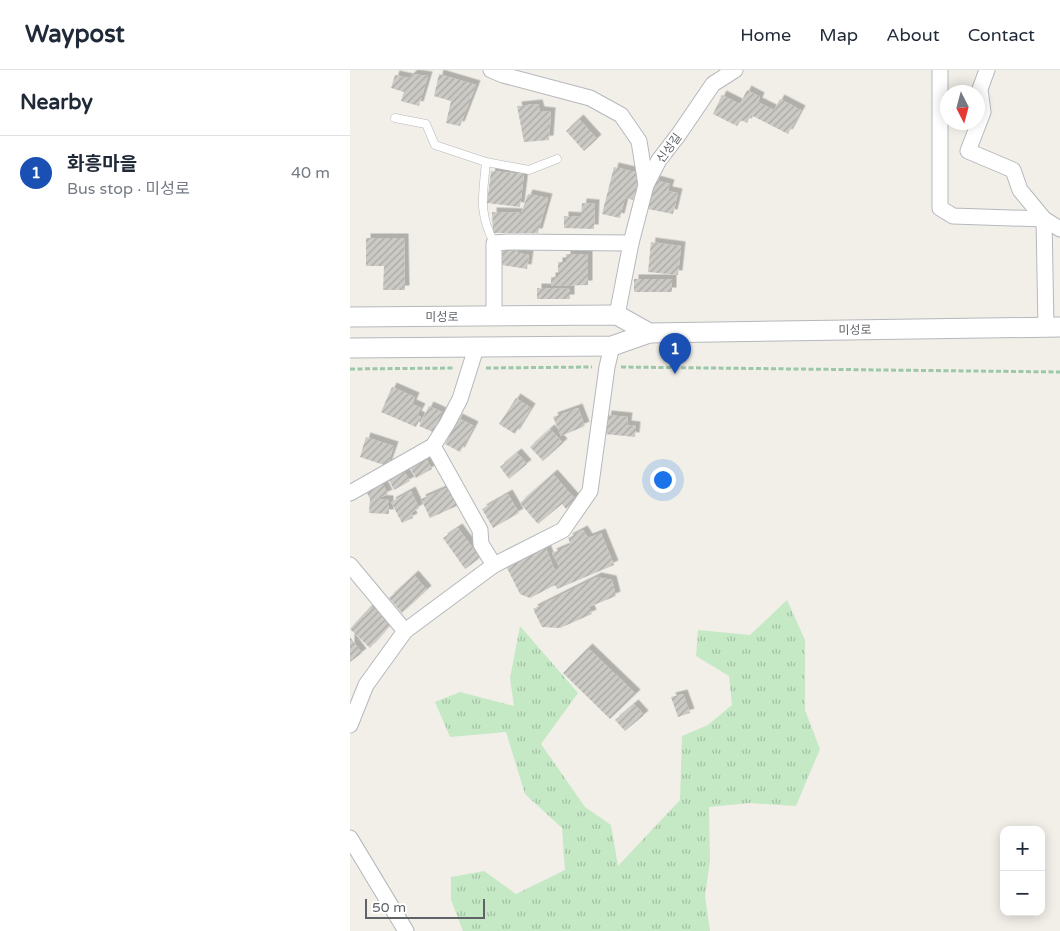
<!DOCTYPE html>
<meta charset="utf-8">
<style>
:root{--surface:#fff;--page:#f2f2f3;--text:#1f2937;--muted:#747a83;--line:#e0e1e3;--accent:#ea4335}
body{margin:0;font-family:"Varela Round","Noto Sans KR",sans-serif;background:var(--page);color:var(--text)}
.controls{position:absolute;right:15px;bottom:15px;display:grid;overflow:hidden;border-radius:10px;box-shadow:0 2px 12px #0003}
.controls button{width:45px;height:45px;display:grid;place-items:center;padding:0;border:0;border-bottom:1px solid var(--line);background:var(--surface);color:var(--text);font:25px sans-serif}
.compass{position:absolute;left:590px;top:15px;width:45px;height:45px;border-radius:50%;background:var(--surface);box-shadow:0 2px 12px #0003;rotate:174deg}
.scale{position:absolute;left:15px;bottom:12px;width:120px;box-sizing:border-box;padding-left:5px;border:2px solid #5f6368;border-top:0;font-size:14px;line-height:18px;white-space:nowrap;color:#5f6368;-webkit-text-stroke:4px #fff;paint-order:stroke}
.you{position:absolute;left:312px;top:409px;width:18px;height:18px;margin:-12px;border:4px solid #fff;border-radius:50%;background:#1a73e8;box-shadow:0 0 0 8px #1a73e833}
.badge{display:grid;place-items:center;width:32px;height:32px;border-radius:50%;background:var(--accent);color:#fff;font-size:16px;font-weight:700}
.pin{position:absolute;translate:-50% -41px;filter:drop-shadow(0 1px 2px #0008)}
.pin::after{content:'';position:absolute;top:26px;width:18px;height:15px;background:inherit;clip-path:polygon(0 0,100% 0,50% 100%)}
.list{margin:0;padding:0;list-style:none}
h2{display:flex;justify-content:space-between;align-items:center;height:65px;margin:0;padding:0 20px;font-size:21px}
h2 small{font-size:16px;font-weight:400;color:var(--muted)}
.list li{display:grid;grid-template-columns:32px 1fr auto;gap:15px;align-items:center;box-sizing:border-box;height:75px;padding:0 20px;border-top:1px solid var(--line)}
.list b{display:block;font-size:19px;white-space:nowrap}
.list p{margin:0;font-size:16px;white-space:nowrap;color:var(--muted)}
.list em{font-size:16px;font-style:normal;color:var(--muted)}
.map{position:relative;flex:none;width:710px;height:861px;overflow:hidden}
header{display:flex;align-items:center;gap:30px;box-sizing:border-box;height:70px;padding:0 25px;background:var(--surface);border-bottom:1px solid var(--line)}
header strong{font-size:24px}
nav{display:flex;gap:28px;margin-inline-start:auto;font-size:18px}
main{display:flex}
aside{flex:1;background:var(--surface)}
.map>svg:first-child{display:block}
</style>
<header>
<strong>Waypost</strong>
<nav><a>Home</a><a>Map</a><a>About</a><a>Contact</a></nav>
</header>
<main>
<aside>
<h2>Nearby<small></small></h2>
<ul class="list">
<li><span class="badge" style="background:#1a4fb4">1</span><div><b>화흥마을</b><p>Bus stop · 미성로</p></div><em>40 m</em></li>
</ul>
</aside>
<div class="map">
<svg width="710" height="861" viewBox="0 0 710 861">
<defs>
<pattern id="grass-tufts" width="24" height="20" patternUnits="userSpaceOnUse" patternTransform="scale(1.25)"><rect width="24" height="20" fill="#c5e8c5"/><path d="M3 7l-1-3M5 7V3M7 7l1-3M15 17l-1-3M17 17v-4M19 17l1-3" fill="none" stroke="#a3c0a4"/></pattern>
<pattern id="building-hatch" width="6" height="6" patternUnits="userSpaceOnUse" patternTransform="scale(1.25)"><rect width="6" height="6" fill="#cccac5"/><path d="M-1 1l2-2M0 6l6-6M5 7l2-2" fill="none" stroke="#a9a8a4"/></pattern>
<filter id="shadow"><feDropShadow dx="4.5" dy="-4.5" stdDeviation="0" flood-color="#0004"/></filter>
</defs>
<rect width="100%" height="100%" fill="#f1efe8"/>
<path fill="url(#grass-tufts)" d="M437,530L455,570V640L470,679L446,736L400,733L359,737L360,791L355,826L360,861H113L101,830V807L134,801L166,824L215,800L212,758L175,724L156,662L100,667L85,632L110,622L164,636L160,608L170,556L228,623L191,674L235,737L261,755L268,796L330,730L332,666L358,655L382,635L379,606L346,586L348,560L400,565Z"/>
<g fill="url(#building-hatch)" filter="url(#shadow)">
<path d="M63,4L78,6L69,36L51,31L54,22L41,18L45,5L59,8Z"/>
<path d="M89,4L126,15L110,56L96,53L101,31L84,26Z"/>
<path d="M397,20L410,27L408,32L424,40L430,29L451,40L438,64L401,45L397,53L391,50L387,56L363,44L372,25L390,34Z"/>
<path d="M188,34L190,41L201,42L199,70L174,72L167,36Z"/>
<path d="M229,49L247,69L234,81L216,61Z"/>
<path d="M264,97L290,103L283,130L275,128L270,148L252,144Z"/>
<path d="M141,101L174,104L170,137L137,133Z"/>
<path d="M305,110L320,114L318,121L328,123L323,144L298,139Z"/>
<path d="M178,124L198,128L188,163H143L142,142L171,143Z"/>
<path d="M232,133L245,134L244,159L214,158V146L231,147Z"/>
<path d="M16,168H54L55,220H33L34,196H16Z"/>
<path d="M301,172L331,176L328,205L298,202Z"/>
<path d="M150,175L166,178L168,183L179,185L177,199L146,194Z"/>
<path d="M216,184H238V215L201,216V207H208V192H216Z"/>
<rect x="284" y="209" width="38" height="13"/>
<path d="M187,218L220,219V229H187Z"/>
<path d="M42,317L65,327L62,334L71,338L67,345L71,347L66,357L31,342Z"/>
<path d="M166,328L181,338L165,364L149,354Z"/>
<path d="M79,336L92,342L83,362L69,356Z"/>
<path d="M228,338L235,356L211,366L203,347Z"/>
<path d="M257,345L278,347L277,355L286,356L285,367L255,364Z"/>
<path d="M108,348L124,356L110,382L95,374Z"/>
<path d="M200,359L213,373L193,391L180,377Z"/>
<path d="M16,367L44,376L37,396L10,387Z"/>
<path d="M167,383L177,394L159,409L150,397Z"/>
<path d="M75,387L82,399L66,408L59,396Z"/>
<path d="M52,398L60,411L44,420L37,406Z"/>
<path d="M203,404L226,430L216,439L212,434L188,454L170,433Z"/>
<path d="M31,411L38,424L27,429L39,430V444L19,443L20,429L15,419Z"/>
<path d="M99,417L107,436L80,448L71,429Z"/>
<path d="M61,421L69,438L61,443L63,448L52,453L41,432Z"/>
<path d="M158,424L169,443L143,458L132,439Z"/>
<path d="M108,458L130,488L115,499L93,468Z"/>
<path d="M233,460L238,468L251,463L264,495L207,519L205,515L180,528L170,524L157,498L195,476L205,501L210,498L202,483L221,475L218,468Z"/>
<path d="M64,505L77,520L52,543L39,528Z"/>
<path d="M247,507L262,510L266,526L239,537L242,544L210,558L192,557L183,539Z"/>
<path d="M21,536L41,554L20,578L0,559Z"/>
<path d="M0,567L12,583L0,592Z"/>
<path d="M238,578L286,624L260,649L213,603Z"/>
<path d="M333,624L340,643L328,647L321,627Z"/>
<path d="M284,634L294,645L275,661L265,650Z"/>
</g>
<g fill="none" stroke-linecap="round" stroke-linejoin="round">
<defs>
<g id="service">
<path d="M45,48L76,54L85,75L136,92C133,126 128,141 144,173"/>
<path d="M136,92L179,100L207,89"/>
</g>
<g id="minor">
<path d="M141,0L153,5L240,28L271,45L289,71L296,115"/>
<path d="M590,0V138L603,146L694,149L696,257"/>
<path d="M637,0L630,19L633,42L618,81L663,100L670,120L694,149L710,159"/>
<path d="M281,173L296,115L309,90L329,64L363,14L385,0"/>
<path d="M144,247V173L159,172L281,173L267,245"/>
<path d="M83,376L130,460L131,474L144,495"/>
<path d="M0,423L83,376L97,354L110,329L126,278"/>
<path d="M0,495L55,561"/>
<path d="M0,655L16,615L55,561L144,495L213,460L240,421L257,297L262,276"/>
<path d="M0,768L56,861"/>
</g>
<g id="tertiary">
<path d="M0,247L267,245L299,263"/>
<path d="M0,278L262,276L299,263L710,257"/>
</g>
</defs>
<use href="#service" stroke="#b5b8bc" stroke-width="9"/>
<use href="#minor" stroke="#b5b8bc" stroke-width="17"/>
<use href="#tertiary" stroke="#b5b8bc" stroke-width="21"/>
<g stroke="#9cc7a9" stroke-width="3" stroke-dasharray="5 2.5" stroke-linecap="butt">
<path d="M271,297L710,302"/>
<path d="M136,298L242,297"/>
<path d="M0,299L104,298"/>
</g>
<use href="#service" stroke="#fff" stroke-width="8"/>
<use href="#minor" stroke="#fff" stroke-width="15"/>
<use href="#tertiary" stroke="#fff" stroke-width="19"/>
</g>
<g text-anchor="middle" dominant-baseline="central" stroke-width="4" stroke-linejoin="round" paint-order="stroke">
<g font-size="12" fill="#5f6368" stroke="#fff">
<text transform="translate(319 78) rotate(-54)">신성길</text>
<text x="92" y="247">미성로</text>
<text transform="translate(505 260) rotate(-1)">미성로</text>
</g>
</g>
</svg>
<div class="controls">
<button>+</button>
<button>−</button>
</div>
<svg class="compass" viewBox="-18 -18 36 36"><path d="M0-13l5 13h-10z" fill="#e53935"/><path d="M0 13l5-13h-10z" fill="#747a83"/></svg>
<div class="scale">50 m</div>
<div class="you"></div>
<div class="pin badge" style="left:325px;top:304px;background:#1a4fb4">1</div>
</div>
</main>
